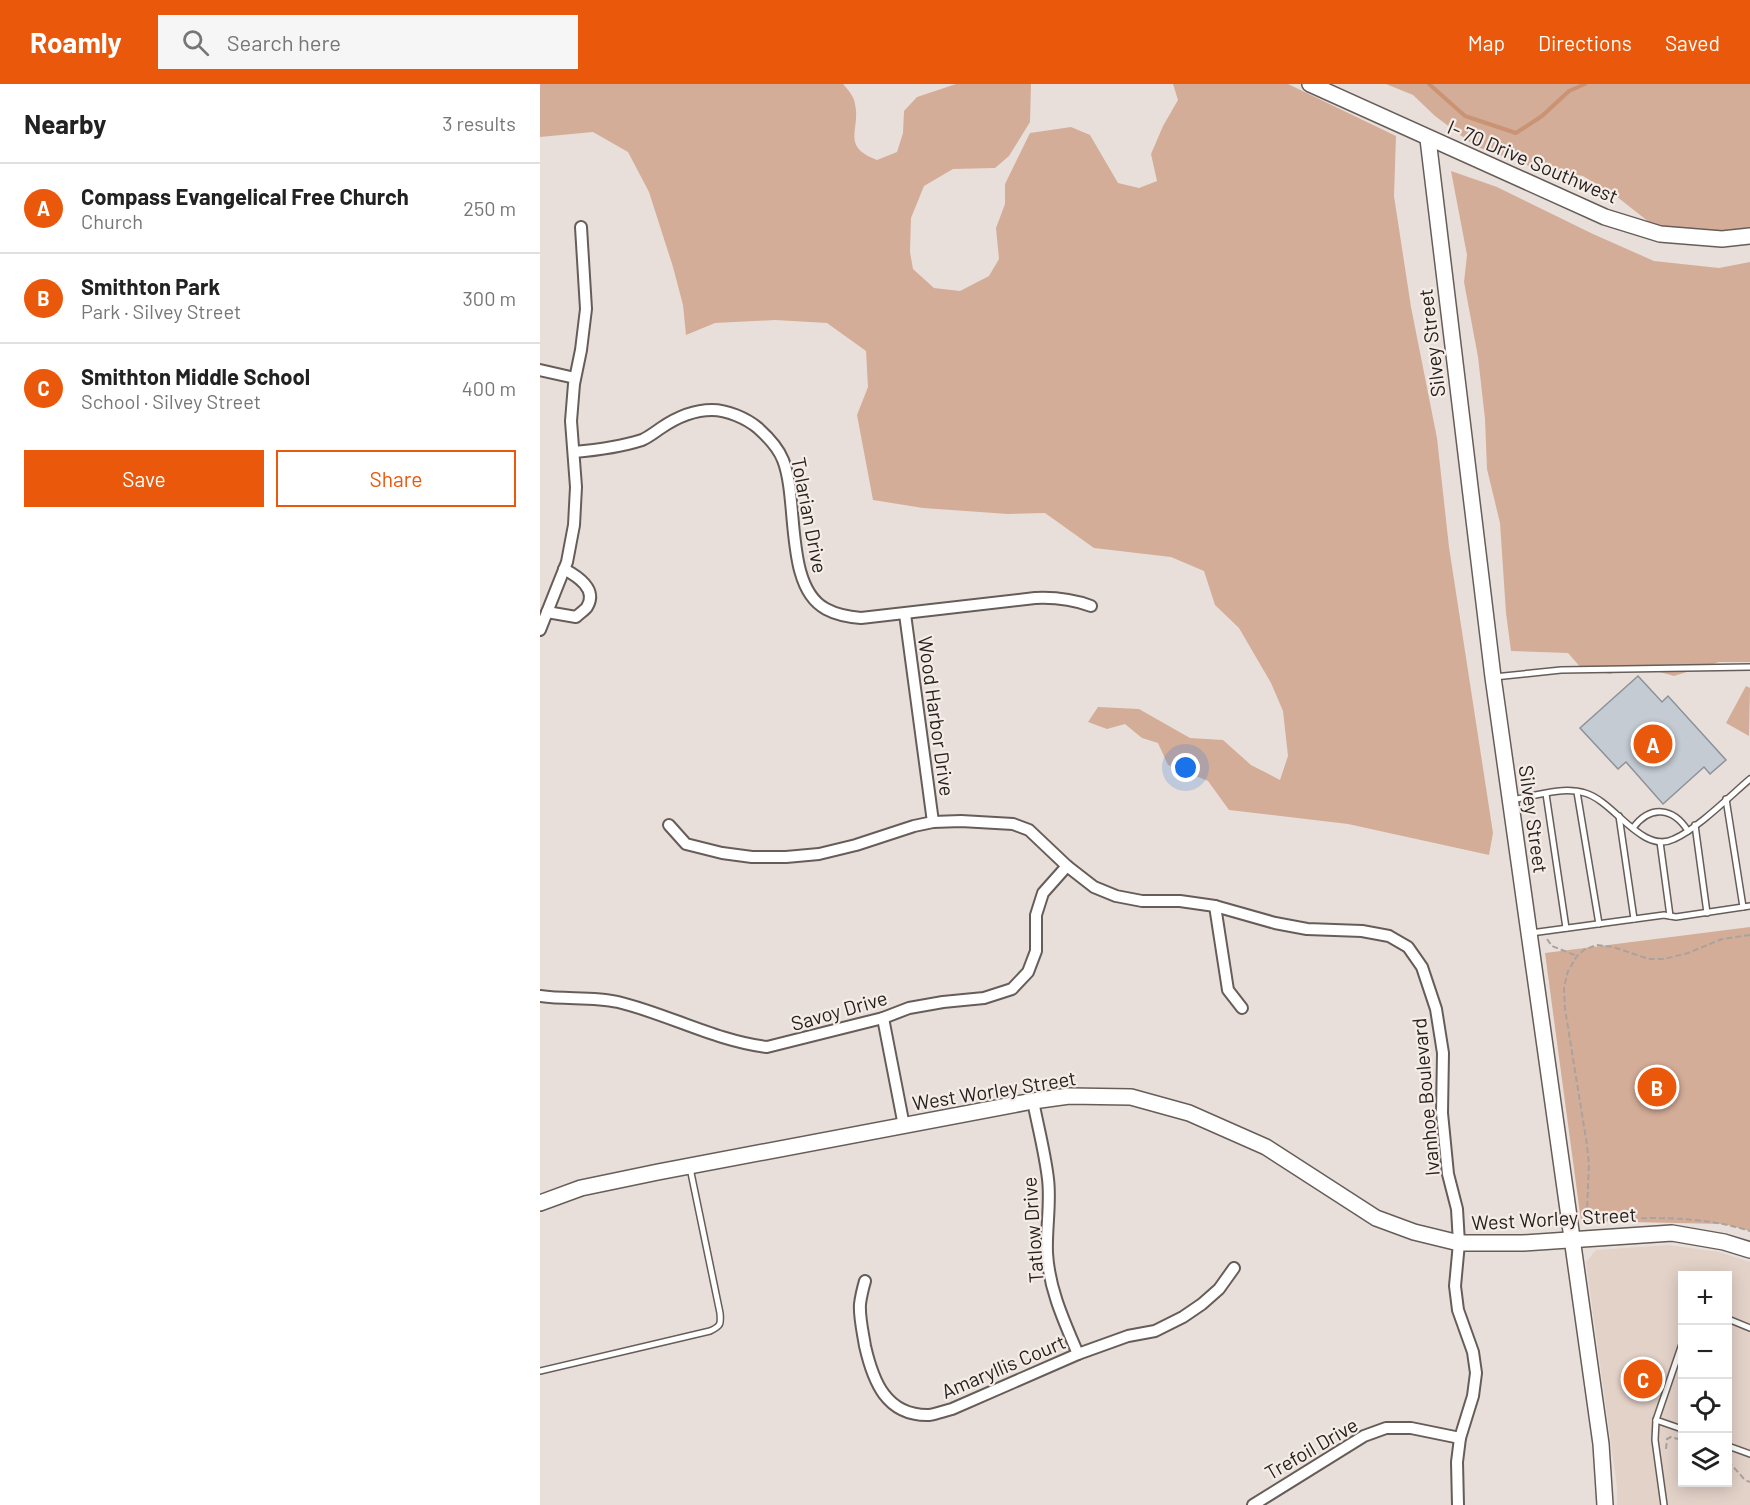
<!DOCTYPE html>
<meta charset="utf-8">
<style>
:root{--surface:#fff;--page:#f6f6f6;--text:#222;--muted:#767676;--line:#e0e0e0;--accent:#ea580c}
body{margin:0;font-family:Barlow,sans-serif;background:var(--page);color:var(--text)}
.controls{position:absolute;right:18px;bottom:18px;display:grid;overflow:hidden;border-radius:0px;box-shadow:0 3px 15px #0003}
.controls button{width:54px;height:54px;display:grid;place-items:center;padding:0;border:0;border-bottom:2px solid var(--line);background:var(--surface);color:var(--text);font:30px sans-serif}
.you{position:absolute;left:646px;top:684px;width:21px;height:21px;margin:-15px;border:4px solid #fff;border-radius:50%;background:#1a73e8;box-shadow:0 0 0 9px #1a73e833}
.badge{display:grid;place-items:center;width:39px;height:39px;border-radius:50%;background:var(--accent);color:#fff;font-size:20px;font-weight:700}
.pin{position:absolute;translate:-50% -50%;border:3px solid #fff;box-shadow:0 2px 6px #0006}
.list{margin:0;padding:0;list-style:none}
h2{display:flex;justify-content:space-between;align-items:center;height:78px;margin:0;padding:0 24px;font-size:26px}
h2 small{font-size:20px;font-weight:400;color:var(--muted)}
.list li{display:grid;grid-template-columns:39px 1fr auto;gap:18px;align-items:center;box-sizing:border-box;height:90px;padding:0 24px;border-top:2px solid var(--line)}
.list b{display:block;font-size:22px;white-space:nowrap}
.list p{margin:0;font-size:20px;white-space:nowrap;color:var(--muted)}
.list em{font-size:20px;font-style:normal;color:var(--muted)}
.actions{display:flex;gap:12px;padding:18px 24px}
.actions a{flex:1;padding:14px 0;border:2px solid var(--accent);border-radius:0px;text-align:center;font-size:21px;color:var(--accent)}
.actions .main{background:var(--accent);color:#fff}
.icon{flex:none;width:33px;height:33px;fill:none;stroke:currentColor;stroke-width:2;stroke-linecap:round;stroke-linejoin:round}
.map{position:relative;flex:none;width:1210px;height:1421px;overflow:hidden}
header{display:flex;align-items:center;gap:36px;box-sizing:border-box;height:84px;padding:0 30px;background:var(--accent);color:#fff}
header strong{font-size:28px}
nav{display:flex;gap:33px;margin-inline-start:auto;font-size:21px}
.search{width:420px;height:54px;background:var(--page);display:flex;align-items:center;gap:15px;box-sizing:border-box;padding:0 21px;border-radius:0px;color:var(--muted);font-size:22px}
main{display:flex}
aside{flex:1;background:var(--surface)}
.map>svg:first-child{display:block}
</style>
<header>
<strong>Roamly</strong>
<div class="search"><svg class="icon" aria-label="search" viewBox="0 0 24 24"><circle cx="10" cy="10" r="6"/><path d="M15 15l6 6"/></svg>Search here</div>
<nav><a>Map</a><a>Directions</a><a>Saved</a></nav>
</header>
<main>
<aside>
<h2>Nearby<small>3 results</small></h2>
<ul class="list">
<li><span class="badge">A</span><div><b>Compass Evangelical Free Church</b><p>Church</p></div><em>250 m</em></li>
<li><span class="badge">B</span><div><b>Smithton Park</b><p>Park · Silvey Street</p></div><em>300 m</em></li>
<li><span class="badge">C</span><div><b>Smithton Middle School</b><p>School · Silvey Street</p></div><em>400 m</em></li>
</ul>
<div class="actions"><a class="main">Save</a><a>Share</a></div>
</aside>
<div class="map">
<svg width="1210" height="1421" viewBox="0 0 1210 1421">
<rect width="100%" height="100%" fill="#e9dfda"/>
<path fill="#e3d2c8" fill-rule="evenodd" d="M1128,1161L1179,1168L1210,1178V1421H1077V1403L1046,1178L1056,1166ZM1142,1192H1188V1398H1142Z"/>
<g fill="#d4ad98">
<path d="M0,0H303C308,6 314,12 315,20C321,46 300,62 337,76L357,68L363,49L364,27L377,13L416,0H491L490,38L469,72L455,84L413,85L384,102L371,134L370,168L373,185L394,204L420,207L449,192L459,175L456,144L465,120V100L490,49L531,43L550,51L578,99L599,104L617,97L611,70L623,42L638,16L633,0H748L856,52L854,112L871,223L897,354L909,463L953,749L949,771L808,740L689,726L668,697L628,681L618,659L602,654L585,640L567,645L548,638L558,623L599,625L650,654L683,656L711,681L740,696L748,672L743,627L731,599L699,544L675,521L664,487L631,473L554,464L505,429L468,430L383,424L333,416L317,331L328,303L326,267L287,239L235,236L175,239L146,251L143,221L133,183L109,108L88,68L53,48L0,53Z"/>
<path d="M846,0H1210V147L1149,150L1109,138L1076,112L1043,92L995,84L935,62L895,32L873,11Z"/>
<path d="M911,87L957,103L1053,150L1114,177L1179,184L1210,178V578H1179L1134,592L1098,582L1070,590L1042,585L1028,569L971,567L966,529L960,439L947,385L945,335L938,273L924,198L927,171Z"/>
<path d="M1206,602L1210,604L1209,652L1186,639Z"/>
<path d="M1210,843V1147L1184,1140L1041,1137L1005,869Z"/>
</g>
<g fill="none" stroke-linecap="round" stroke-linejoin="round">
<path stroke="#ca9373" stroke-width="4" d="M889,0L925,32L976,49L1002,32L1029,7L1045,0"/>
</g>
<path fill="#c4cbd3" stroke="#8b9298" stroke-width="1.5" d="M1098,592L1122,618L1128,612L1186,676L1170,690L1164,683L1123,720L1086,678L1078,685L1040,644Z"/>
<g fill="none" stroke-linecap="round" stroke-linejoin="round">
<defs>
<g id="lane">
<path d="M954,593L1021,586L1210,583"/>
<path d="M1037,708L1059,840"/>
<path d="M1006,710L1026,844"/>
<path d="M1186,715L1203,823"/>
<path d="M972,716C994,712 1023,702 1045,709C1074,717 1102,771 1134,755C1157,745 1190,712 1210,695"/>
<path d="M1079,732L1094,835"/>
<path d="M1155,741L1167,829"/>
<path d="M1093,744C1110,721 1133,723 1148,747"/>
<path d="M1120,758L1130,832"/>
<path d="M991,849L1124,831L1136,833L1210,822"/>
<path d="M1188,1235L1210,1244"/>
<path d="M1142,1260L1116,1336L1142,1345"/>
<path d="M0,1287L170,1247C181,1242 181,1240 180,1229L150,1084"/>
<path d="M1116,1336L1115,1356L1124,1421"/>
<path d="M1188,1362L1210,1370"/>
</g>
<g id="street">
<path d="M0,286L35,294"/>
<path d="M34,368C57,366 80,363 102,356C109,353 115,348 121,344C137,333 153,326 172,326C187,326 206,334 218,344C228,353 238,363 243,376C259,416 244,503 286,525C297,531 309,533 321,534L495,514C516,513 532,515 551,522"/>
<path d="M7,528L36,533C39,530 45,526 47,523C58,505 37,492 24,485"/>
<path d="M365,530L393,738"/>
<path d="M0,546L27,478L34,441L36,403L31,337L34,300L41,266L46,225L41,143"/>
<path d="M129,741L146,760L182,769L212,773H246L279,770L316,761L374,742L393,738L421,737L473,740L489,746L527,782L554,803L576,812L602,817H640L675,822L735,839L767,845L822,847L849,852L868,863L882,883L896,925L903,969L902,1029L908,1090L917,1125L919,1159L915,1202L918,1226L933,1268L936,1289L933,1312L920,1354L917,1378L918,1421"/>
<path d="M675,822L688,906L702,924"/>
<path d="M0,912C26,916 52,912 78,918C128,930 176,957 227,963L343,934L369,924L403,918L444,914L472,905L488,888L496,867V831L503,809L527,782"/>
<path d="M343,934L364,1042"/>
<path d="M493,1017C498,1043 505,1069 508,1095C511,1119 506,1144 507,1169C509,1205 524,1237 538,1270"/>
<path d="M325,1197C323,1204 321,1212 320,1220C319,1233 323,1249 325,1262C333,1297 346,1332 389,1331C396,1330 404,1327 412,1325L538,1270L588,1252L615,1247L643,1233L662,1220L679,1205L694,1184"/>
<path d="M713,1421L824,1352L846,1344H871L920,1354"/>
</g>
<g id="secondary">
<path d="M770,0L1065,133L1120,150L1182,155L1210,152"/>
<path d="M888,55L953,593L1061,1360L1065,1421"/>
<path d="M0,1119L41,1104L118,1088L493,1017L529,1012L591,1013L649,1029L726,1063L836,1134L874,1148L919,1159H983L1132,1149L1184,1158L1210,1166"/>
</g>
</defs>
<use href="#lane" stroke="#665d59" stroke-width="8"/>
<use href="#street" stroke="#665d59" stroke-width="14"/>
<use href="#secondary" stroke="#665d59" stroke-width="18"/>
<g stroke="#aaa29e" stroke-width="2" stroke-dasharray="6 3" stroke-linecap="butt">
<path d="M1210,851L1182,855L1148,869L1124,875H1109L1073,863L1056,861L1044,866L1037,872L1028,887L1024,903L1025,925L1047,1061L1049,1080L1047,1126L1048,1136C1104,1134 1156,1130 1210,1147"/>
<path d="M1007,855L1012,862L1037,872"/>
<path d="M1126,1365L1127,1355L1131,1353L1142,1356"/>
<path d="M1188,1377L1205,1396L1210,1398"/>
</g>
<use href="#lane" stroke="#fff" stroke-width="5"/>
<use href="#street" stroke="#fff" stroke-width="10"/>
<use href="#secondary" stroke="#fff" stroke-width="15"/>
</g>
<g text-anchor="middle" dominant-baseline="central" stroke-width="4.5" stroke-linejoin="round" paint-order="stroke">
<g font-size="20" fill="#24211f" stroke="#f6ece7">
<text transform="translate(993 77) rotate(23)">I- 70 Drive Southwest</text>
<text transform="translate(891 259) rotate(-97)">Silvey Street</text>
<text transform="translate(270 431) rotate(79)">Tolarian Drive</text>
<text transform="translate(397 632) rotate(82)">Wood Harbor Drive</text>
<text transform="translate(994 735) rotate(82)">Silvey Street</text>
<text transform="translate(299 926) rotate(-16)">Savoy Drive</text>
<text transform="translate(454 1006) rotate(-9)">West Worley Street</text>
<text transform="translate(885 1013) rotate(-95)">Ivanhoe Boulevard</text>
<text transform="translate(1014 1134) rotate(-3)">West Worley Street</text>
<text transform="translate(492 1146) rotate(-94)">Tatlow Drive</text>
<text transform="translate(463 1282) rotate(-23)">Amaryllis Court</text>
<text transform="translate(771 1364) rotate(-30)">Trefoil Drive</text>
</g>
</g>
</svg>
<div class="controls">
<button>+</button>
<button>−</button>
<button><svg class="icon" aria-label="locate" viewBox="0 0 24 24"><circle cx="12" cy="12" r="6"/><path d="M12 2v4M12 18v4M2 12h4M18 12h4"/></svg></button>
<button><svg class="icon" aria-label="layers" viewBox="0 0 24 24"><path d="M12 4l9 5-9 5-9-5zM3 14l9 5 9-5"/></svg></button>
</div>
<div class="you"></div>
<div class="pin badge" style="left:1113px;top:660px">A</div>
<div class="pin badge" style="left:1117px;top:1003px">B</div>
<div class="pin badge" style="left:1103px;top:1295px">C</div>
</div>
</main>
